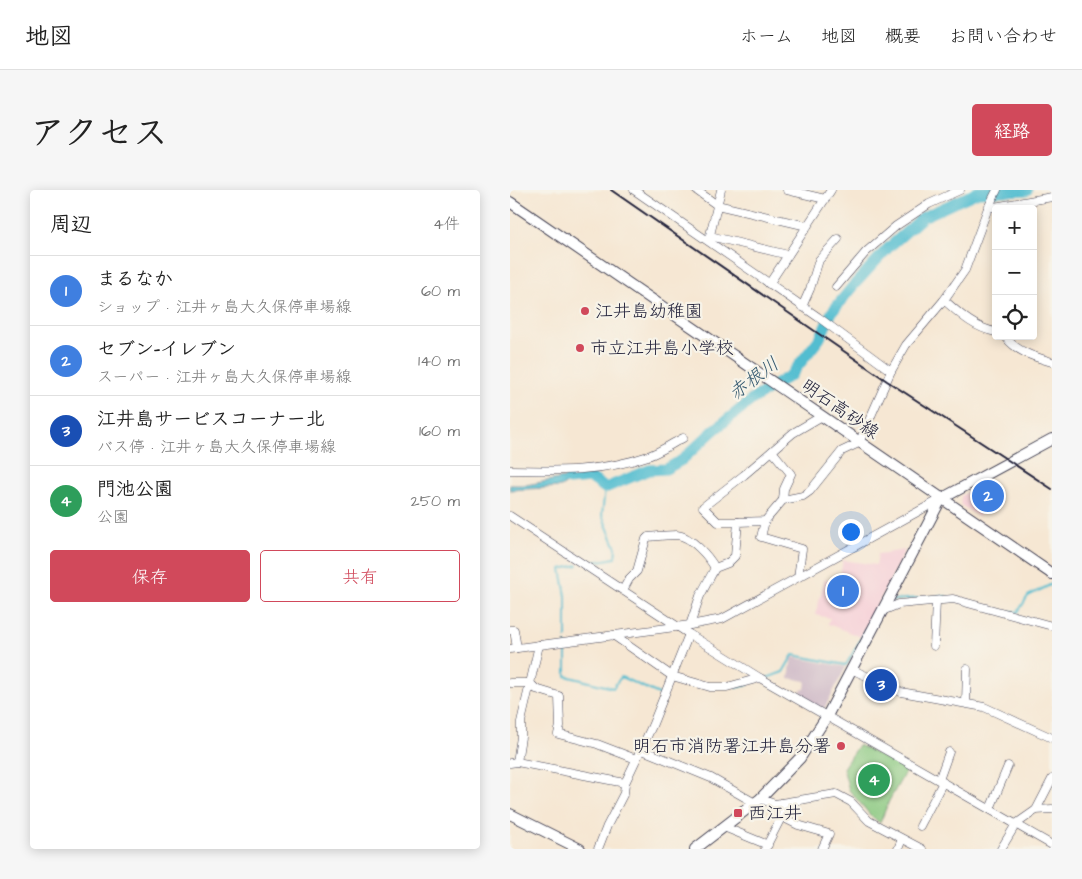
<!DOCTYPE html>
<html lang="ja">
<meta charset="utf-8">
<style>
:root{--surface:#fff;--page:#f6f6f6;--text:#222;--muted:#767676;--line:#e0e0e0;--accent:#d1495b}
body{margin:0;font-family:"Architects Daughter","Klee One",sans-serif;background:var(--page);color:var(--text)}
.controls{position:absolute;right:15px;top:15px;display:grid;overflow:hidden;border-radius:5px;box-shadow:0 2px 12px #0003}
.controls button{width:45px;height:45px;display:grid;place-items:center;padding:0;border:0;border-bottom:1px solid var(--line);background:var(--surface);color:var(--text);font:25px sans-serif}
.you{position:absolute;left:340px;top:341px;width:18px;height:18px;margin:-12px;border:4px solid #fff;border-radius:50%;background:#1a73e8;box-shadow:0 0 0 8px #1a73e833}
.badge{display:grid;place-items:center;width:32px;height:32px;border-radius:50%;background:var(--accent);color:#fff;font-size:16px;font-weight:700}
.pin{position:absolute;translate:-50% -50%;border:2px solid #fff;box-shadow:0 1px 5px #0006}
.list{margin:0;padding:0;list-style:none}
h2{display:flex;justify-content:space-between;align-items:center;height:65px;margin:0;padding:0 20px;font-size:21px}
h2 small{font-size:16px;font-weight:400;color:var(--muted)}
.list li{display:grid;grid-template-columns:32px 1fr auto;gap:15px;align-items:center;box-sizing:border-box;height:70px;padding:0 20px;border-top:1px solid var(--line)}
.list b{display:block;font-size:19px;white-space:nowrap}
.list p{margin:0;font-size:16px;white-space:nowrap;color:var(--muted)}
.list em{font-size:16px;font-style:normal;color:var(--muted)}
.actions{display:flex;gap:10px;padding:15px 20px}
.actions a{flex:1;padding:11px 0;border:1px solid var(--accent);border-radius:5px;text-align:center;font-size:18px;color:var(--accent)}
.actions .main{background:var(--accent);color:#fff}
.icon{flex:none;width:28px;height:28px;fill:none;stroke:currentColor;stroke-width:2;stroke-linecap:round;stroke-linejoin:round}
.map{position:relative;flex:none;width:542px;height:659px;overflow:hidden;border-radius:5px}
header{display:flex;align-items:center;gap:30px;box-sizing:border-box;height:70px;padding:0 25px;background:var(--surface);border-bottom:1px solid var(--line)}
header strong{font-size:24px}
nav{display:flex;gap:28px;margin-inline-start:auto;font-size:18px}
.intro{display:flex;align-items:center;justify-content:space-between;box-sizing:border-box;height:120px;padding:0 30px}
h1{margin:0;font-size:35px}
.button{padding:12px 22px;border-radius:5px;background:var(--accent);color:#fff;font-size:18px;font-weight:700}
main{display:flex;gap:30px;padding:0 30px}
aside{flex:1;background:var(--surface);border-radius:5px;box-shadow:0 2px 12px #0003}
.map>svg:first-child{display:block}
</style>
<header>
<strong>地図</strong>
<nav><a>ホーム</a><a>地図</a><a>概要</a><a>お問い合わせ</a></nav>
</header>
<div class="intro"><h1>アクセス</h1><a class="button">経路</a></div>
<main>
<aside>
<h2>周辺<small>4件</small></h2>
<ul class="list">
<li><span class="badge" style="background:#3f7fe0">1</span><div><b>まるなか</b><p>ショップ · 江井ヶ島大久保停車場線</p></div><em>60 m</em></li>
<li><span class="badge" style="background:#3f7fe0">2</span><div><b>セブン-イレブン</b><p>スーパー · 江井ヶ島大久保停車場線</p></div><em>140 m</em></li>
<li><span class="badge" style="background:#1a4fb4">3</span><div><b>江井島サービスコーナー北</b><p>バス停 · 江井ヶ島大久保停車場線</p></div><em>160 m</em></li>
<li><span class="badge" style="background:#2e9e5b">4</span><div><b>門池公園</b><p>公園</p></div><em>250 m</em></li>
</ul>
<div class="actions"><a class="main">保存</a><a>共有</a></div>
</aside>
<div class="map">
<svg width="542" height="659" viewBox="0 0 542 659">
<rect width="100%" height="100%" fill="#f7f3e8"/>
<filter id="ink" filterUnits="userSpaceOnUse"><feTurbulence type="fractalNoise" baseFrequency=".02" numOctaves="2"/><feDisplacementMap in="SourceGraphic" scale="10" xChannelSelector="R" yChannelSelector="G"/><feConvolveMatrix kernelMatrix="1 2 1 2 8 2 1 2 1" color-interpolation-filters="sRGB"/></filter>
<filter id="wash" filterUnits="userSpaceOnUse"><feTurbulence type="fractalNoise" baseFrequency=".0096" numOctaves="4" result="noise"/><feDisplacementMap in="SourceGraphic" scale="20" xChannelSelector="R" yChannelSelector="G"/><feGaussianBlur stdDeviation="1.12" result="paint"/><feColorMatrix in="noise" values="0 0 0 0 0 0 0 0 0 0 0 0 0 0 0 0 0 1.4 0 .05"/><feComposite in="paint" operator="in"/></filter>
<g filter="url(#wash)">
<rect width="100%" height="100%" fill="#f6e7d3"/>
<g fill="#f6cfd7">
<path d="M473,293L485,295L482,318L471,317L469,327L451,315V306Z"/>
<path d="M395,360L351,447L318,434L320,428L305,425L315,389L329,392L333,370L366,375L368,364Z"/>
</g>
<path fill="#d1bdc9" d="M282,467L336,477L313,521L292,507L291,500L295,499L296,491L279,488Z"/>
<path fill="#87c77e" stroke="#54745c" d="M348,555L397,579L379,611L370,633L361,626L339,600L333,578Z"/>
<path fill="#53bdd0" stroke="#3a7086" d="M54,288L75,289L58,292L51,297L0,300V295H16Z"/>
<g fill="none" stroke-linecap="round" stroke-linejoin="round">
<g stroke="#53bdd0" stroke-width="2">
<path d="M78,373L105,368L106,358L92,325L95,298"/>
<path d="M383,410L436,406"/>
<path d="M501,421L508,422L518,406L542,394"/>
<path d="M56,448V406L51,379L68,375"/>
<path d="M56,453V486L103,498L111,487L151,505"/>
<path d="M257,488L273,482L283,465L336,475L371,414"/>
<path d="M226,498L238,495"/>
</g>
<path stroke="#53bdd0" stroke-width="11" d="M59,290L81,288L95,298L139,280L156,279L172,270L203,241L243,209L281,185L310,148L322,122L343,96L378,58L413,27L468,2L517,0"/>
</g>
</g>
<g filter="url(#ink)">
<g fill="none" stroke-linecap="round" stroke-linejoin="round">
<defs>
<g id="minor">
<path d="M124,0L308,127L381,181"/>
<path d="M186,0L207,15L297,36"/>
<path d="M277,0L315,9"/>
<path d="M478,18L542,7"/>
<path d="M200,46L278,65"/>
<path d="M199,49L211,0"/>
<path d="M259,94L321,0"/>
<path d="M326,97L356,62L386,36L419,14L450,0"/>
<path d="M434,110C450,124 464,138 486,142"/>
<path d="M292,117L300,99L309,70L328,49"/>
<path d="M495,146C506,162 525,167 542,172"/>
<path d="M262,261L281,284L274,299L273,310"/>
<path d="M0,280C47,281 93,282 138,266C150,262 161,254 173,248"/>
<path d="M0,326L179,444L250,488L542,655"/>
<path d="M255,331L251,347L292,359L288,387"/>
<path d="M228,332H208L193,317L234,285L283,243L312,226"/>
<path d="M113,400L119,389L127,381L136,349L138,347C148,346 157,345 167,345C181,346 199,367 205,378"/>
<path d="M372,421L389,414L443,409L542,436"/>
<path d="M180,435L190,406L205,378L218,373L225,366L228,332L255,331L273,310L293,306L300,301L332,261L349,253L381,181L396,155L434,110L455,80L478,18L487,0"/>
<path d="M0,440H4L7,458"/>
<path d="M103,445L162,486L200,497H217L250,488"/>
<path d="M424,456L426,411"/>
<path d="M0,459L180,435L212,429L431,309"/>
<path d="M341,479L391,502L474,517L542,548"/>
<path d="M0,493H20L26,499L49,506L50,536L48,544L87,554L126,569"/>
<path d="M456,513L457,479"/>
<path d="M130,559L201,588L245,613"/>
<path d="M7,572L11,547V532L29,455"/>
<path d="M0,573L7,572L115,593"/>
<path d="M429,590L439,562"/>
<path d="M250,609L265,614L326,604L341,612L359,631L412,659"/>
<path d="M480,619L498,576"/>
<path d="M526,620L542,589"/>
<path d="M272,627L288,635L319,644L312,659"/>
<path d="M410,636L433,592"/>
<path d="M214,637L258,655"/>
<path d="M88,659L97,636L114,603L115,593L142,536L179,444"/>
<path d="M255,659L273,624L272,613"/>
<path d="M388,659L392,649"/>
<path d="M491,659L506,634L526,620L542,619"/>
</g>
<g id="major">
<path d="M0,12L542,384"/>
<path d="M0,624L70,659"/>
<path d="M185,659L250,609L290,568L317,526L431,309L542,249"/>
</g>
</defs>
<use href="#minor" stroke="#424052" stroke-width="9"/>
<use href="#major" stroke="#424052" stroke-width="12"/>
<use href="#minor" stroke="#fff" stroke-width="8"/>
<use href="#major" stroke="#fff" stroke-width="10"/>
<path stroke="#22223b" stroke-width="2" d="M101,0L377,191L542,299"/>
</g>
</g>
<g fill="#d1495b" stroke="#f7f3e8" stroke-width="2">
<circle cx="75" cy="121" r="5"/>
<circle cx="70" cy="158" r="5"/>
<circle cx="331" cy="556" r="5"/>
<rect x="223" y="618" width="10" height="10" rx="2.5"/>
</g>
<g text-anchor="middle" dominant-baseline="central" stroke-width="4.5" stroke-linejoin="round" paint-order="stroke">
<g font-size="18" fill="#22223b" stroke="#f7f3e8" text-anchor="start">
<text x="85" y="121">江井島幼稚園</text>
<text x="80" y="158">市立江井島小学校</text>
<text x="321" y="556" text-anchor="end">明石市消防署江井島分署</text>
<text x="238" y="623">西江井</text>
</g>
<g font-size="18" fill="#22223b" stroke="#f7f3e8">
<text transform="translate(330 219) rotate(35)">明石高砂線</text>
</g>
<g font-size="19" font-style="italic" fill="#33586f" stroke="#f7f3e8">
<text transform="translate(244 189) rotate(-37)">赤根川</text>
</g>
</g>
</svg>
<div class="controls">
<button>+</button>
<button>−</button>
<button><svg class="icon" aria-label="locate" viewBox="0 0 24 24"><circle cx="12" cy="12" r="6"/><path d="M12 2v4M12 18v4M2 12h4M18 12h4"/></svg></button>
</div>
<div class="you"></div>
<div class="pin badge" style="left:333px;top:401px;background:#3f7fe0">1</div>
<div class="pin badge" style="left:478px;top:306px;background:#3f7fe0">2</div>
<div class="pin badge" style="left:371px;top:495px;background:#1a4fb4">3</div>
<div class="pin badge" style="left:364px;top:590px;background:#2e9e5b">4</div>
</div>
</main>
